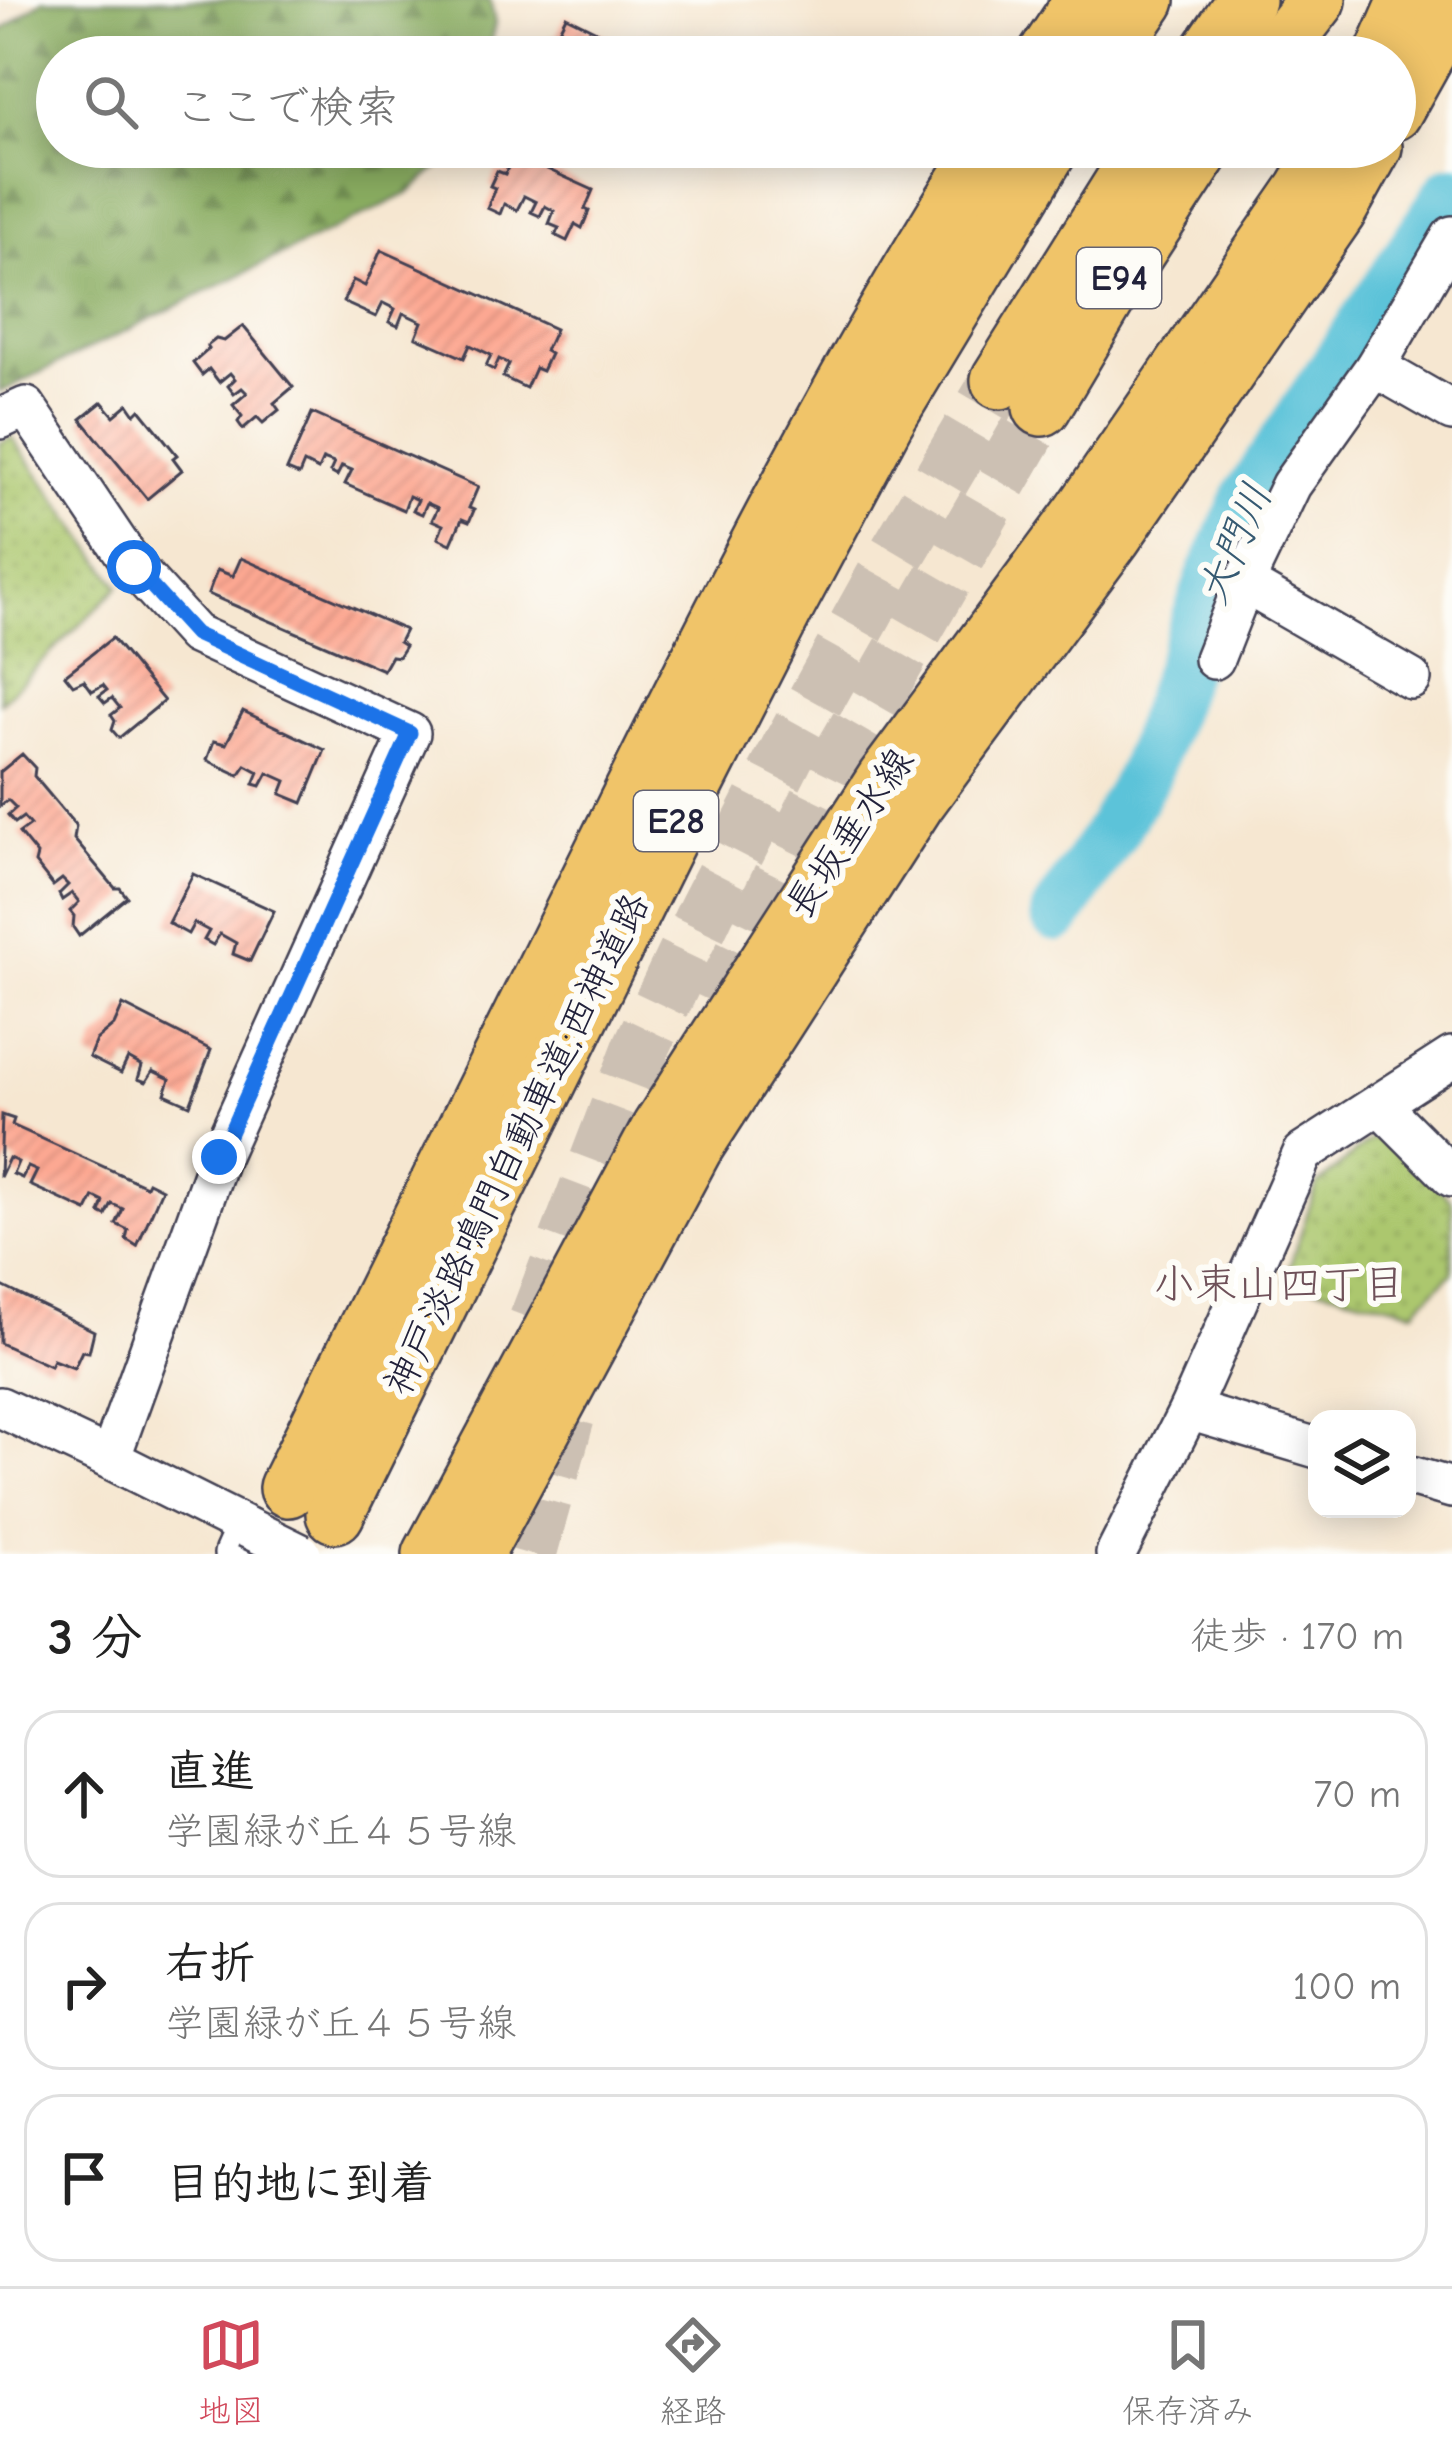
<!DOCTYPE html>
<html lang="ja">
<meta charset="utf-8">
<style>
:root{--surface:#fff;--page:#f2f2f2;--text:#222;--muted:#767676;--line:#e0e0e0;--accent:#d1495b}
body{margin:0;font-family:"Comic Neue","Klee One",sans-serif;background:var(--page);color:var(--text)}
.controls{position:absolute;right:36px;bottom:36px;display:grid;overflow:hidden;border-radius:24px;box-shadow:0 6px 30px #0003}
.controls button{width:108px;height:108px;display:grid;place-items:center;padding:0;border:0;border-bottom:3px solid var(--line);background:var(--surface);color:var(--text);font:60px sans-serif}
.stop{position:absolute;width:36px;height:36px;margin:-27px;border:9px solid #1a73e8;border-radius:50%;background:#fff}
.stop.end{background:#1a73e8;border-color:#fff;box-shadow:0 3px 12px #0008}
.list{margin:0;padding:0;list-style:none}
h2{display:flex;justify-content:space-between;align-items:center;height:156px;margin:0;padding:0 48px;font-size:51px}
h2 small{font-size:39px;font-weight:400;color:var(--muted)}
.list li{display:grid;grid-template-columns:78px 1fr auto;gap:36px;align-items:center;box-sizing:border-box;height:168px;margin:0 24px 24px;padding:0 24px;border:3px solid var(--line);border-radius:36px}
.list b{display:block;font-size:45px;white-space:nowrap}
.list p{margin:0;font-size:39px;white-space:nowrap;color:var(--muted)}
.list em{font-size:39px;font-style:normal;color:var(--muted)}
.icon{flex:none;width:66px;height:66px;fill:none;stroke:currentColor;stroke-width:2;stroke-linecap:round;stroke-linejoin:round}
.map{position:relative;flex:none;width:1452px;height:1554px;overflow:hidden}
.search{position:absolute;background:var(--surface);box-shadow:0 6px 30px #0003;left:36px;right:36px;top:36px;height:132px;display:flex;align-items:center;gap:30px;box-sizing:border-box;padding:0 42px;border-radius:66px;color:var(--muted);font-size:45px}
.sheet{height:732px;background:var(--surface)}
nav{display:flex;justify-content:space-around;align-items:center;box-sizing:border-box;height:168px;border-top:3px solid var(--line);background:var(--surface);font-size:33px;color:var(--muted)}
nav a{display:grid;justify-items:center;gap:6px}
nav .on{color:var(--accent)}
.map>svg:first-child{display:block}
</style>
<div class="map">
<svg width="1452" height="1554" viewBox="0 0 1452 1554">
<defs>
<pattern id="forest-firs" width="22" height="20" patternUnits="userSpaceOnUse" patternTransform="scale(3)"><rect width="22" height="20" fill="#89ac61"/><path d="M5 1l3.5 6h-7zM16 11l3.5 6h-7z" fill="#708c51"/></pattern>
<pattern id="park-dots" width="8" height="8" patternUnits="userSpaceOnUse" patternTransform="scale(3)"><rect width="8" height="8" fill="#acc76e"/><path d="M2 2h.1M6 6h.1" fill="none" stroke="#94ab60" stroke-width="1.8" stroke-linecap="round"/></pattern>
<pattern id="building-hatch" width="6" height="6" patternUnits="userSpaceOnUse" patternTransform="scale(3)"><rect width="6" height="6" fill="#fda892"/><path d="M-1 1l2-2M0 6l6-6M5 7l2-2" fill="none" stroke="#d9907f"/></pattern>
</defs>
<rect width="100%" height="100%" fill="#fdfcf7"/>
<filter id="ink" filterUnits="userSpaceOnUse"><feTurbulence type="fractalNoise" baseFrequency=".00833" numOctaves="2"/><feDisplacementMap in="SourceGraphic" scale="24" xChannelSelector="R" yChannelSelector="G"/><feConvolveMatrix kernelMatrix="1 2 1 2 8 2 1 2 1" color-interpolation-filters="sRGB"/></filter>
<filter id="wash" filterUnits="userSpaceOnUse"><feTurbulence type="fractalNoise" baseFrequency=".004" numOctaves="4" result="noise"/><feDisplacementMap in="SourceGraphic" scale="48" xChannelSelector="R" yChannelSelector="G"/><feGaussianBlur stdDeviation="2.7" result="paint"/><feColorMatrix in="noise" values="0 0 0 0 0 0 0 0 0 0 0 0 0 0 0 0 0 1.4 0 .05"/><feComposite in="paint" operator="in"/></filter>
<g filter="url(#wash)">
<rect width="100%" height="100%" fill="#f6e7d1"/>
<path fill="url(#forest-firs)" stroke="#56674e" stroke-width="3" d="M43,0H490L495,23L487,57H57V147H462L409,193L0,392V32Z"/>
<g fill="url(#park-dots)" stroke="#677454" stroke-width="3">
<path d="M12,437L119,586L0,703V443Z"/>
<path d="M1372,1138L1391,1139L1452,1201V1273L1414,1310L1285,1280L1317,1185Z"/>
</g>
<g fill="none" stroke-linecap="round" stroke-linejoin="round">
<path stroke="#5cc3d9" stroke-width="54" d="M1057,915L1113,829L1144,774L1212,580L1249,497L1452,192"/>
</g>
<g id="blocks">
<g fill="url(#building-hatch)">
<path d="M566,16L649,57H549L552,51L545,47L551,36L555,38Z"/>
<path d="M514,154L593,190L585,209L589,211L582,228L575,224L567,241L555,235L559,228L549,224L554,211L545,206L540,216L531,212L536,202L524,196L517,210L504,204L500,214L487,208L495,188L490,186L497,171L505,174Z"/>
<path d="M381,250L555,329L545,351L550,354L542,371L535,368L526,388L503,377L509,364L499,359L494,370L486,366L491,355L470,345L464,358L416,337L422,322L403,313L398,326L389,322L395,309L383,303L376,317L343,302L353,280L365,286Z"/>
<path d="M243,326L293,387L274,403L279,410L263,423L257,417L243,429L238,422L242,416L233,405L247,393L242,388L234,394L228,386L235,379L230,373L219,382L209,369L202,375L193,363L209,349L207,346L216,339L224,341Z"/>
<path d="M102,402L114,416L128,404L135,414L140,409L177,455L173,458L182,470L147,499L81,419Z"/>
<path d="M312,413L478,487L469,508L474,510L469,522L462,519L451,544L438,538L443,525L432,520L438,508L427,503L422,514L413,510L418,500L409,496L404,510L345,484L352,470L342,466L337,476L330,472L334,463L323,459L318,470L304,463L299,475L287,470Z"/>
<path d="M241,558L405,630L399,642L405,646L398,657L391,656L383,670L208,594L217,570L233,576Z"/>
<path d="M112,638L164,701L119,738L112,730L115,721L111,715L120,708L112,698L105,703L99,696L107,690L103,685L92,691L84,680L73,685L65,675Z"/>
<path d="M243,711L325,750L303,803L281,794L286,781L268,773L261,786L254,784L259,772L246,765L239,775L207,760L214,741L226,744Z"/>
<path d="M22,754L35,768L34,776L76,826L74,839L115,888H120L127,897L79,936L73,927L74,916L70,911L79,902L72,893L62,900L59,894L68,885L62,879L53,886L35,863L37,855L19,833L30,825L23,817L15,823L8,815L16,808L8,800L0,806V772Z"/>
<path d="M193,874L274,911L250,961L233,954L236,943L220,934L213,945L204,940L209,931L194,923L188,934L168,923Z"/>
<path d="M123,1005L211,1050L190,1105L165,1094L170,1079L153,1071L146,1082L138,1079L142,1066L128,1058L121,1073L89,1057L96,1040L114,1025Z"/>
<path d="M2,1115L14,1119L12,1125L146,1186L148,1182L162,1189L137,1246L126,1239L128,1230L116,1224L123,1209L112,1204L106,1216L100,1213L104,1202L94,1197L87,1211L30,1185L37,1171L28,1167L22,1178L13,1174L18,1162L9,1158L0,1177Z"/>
<path d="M0,1285L94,1331L89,1352L82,1351L74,1368L53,1360L50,1366L0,1343Z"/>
</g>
</g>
</g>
<g filter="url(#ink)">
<use href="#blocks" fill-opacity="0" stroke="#424052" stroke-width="3"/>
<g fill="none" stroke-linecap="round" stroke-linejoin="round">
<g stroke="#ccc0b3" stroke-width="57" stroke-dasharray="57 28" stroke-linecap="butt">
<path d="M718,1005L835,767L1042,407"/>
<path d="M537,1321L642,1046L707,909L791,745L889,568L1000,380"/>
<path d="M528,1554L571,1400"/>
</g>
<defs>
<g id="minor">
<path d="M1375,367L1452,411"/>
<path d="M0,419L26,407L134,567L195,634L410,733L219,1157L110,1459"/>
<path d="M1244,583L1411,679"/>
<path d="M1214,659L1244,583L1291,485L1375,367L1452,236"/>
<path d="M1380,1105L1452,1177"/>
<path d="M0,1407L110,1459L246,1527L234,1554"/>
<path d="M1189,1410L1317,1448"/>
<path d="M1407,1475L1452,1488"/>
<path d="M1116,1554L1189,1410L1303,1153L1452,1057"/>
</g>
<g id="major">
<path d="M1380,57L1405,0"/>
<path d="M1395,114L1433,46L1452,0"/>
<path d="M429,1554L658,1127L883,778L1080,512L1303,188L1327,147"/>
<path d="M478,1554L696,1149L919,803L1115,538L1340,212L1376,147"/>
</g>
<g id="highway">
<path d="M1046,57L1084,0"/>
<path d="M1107,57L1146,0"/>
<path d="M1207,57L1246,0"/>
<path d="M1273,57L1317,0"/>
<path d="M1000,380L1146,147"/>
<path d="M1042,407L1118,279L1204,147"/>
<path d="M288,1488C393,1277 497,1066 602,855C721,614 842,373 988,147"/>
<path d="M335,1514L674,825L783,611L885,420L1050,147"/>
</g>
</defs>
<use href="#minor" stroke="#424052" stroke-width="44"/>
<use href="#major" stroke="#424052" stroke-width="56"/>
<use href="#highway" stroke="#424052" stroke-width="62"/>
<use href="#minor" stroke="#fff" stroke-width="39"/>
<use href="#major" stroke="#f0c469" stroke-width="51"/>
<use href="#highway" stroke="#f0c469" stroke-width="57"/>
<defs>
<path id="minor-bridge" d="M246,1527L301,1554"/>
</defs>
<use href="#minor-bridge" stroke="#424052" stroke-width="44" stroke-linecap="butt"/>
<use href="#minor-bridge" stroke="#fff" stroke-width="39"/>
</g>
</g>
<g fill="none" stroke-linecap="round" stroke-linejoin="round" filter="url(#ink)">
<path stroke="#1a73e8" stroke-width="15" d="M134,567L195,634L410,733L219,1157"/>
</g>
<g text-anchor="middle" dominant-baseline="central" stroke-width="12" stroke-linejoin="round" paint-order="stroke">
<g fill="#fdfcf7" stroke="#646373" stroke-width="3">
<rect x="1077" y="248" width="84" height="60" rx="9"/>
<rect x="634" y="791" width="84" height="60" rx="9"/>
</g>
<g font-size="36" font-weight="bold" fill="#22223b">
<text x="1119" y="278">E94</text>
<text x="676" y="821">E28</text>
</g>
<g font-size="39" fill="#22223b" stroke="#fdfcf7">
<text transform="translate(850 833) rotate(-56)">長坂垂水線</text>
<text transform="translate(517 1144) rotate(-64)">神戸淡路鳴門自動車道;西神道路</text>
</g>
<g font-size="42" font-style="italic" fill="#365a72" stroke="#fdfcf7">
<text transform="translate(1235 544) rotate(-67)">大門川</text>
</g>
<g font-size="42" fill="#6f5159" stroke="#fdfcf7">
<text x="1279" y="1284">小束山四丁目</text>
</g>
</g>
</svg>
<div class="controls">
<button><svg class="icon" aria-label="layers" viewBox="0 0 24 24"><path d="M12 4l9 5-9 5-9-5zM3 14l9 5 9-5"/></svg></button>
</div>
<div class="stop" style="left:134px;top:567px"></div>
<div class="stop end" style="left:219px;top:1157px"></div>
<div class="search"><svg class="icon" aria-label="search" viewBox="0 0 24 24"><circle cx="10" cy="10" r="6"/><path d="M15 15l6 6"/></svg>ここで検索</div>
</div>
<section class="sheet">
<h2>3 分<small>徒歩 · 170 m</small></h2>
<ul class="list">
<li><svg class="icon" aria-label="ahead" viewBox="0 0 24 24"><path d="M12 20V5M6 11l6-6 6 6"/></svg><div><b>直進</b><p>学園緑が丘４５号線</p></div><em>70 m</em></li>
<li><svg class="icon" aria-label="right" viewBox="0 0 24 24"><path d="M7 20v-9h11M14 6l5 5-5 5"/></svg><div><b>右折</b><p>学園緑が丘４５号線</p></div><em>100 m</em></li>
<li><svg class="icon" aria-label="arrive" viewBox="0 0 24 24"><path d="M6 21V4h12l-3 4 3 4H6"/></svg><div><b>目的地に到着</b></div></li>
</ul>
</section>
<nav>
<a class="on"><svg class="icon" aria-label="map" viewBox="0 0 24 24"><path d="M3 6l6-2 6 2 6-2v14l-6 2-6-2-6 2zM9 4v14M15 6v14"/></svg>地図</a>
<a><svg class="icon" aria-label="directions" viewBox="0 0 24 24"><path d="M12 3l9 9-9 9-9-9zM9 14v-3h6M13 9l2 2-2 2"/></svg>経路</a>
<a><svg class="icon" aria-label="saved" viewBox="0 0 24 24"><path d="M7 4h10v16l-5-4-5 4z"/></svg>保存済み</a>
</nav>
